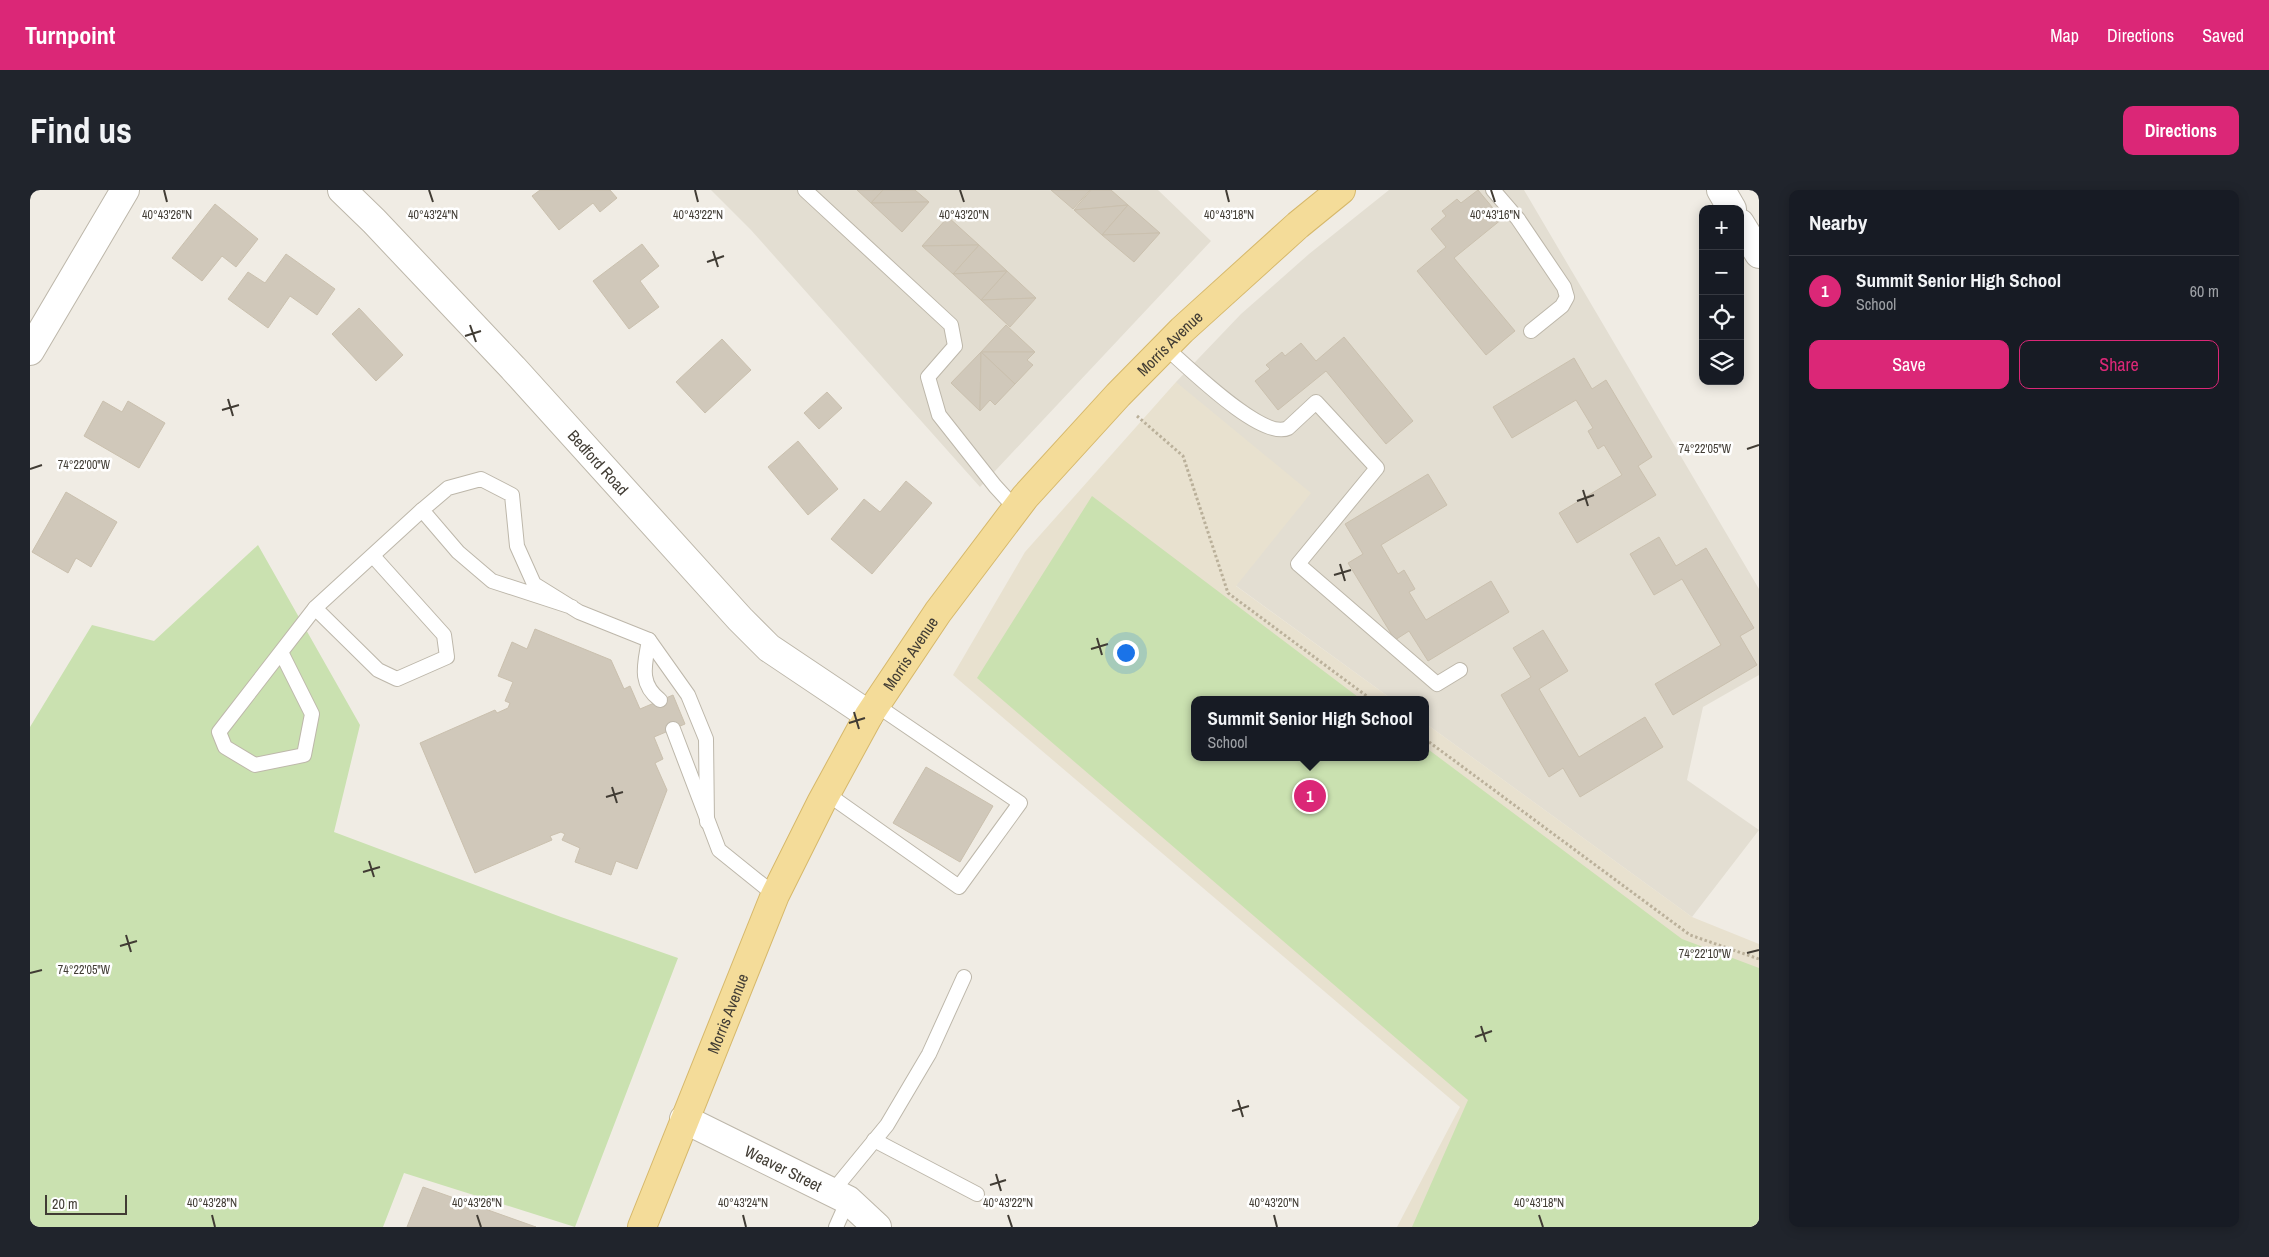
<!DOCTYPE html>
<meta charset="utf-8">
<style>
:root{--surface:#171b24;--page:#20242c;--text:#f1f3f6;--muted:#9ea1a6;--line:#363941;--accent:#db2777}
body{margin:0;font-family:"Archivo Narrow",sans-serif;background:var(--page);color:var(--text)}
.controls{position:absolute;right:15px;top:15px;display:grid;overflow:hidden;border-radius:10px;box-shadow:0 2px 12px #0003}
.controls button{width:45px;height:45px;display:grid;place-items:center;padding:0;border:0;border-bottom:1px solid var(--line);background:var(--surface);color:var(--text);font:25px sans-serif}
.scale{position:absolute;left:15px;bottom:12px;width:82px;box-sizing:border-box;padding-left:5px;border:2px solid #413c34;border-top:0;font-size:14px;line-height:18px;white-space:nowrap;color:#413c34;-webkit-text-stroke:4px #fff;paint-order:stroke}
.you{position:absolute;left:1095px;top:462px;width:18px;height:18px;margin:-12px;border:4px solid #fff;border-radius:50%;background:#1a73e8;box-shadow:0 0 0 8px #1a73e833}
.badge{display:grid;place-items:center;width:32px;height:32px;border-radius:50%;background:var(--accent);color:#fff;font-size:16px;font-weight:700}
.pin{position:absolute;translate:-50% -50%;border:2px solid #fff;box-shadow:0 1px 5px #0006}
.popup{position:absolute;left:1161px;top:506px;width:238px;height:65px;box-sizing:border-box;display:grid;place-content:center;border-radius:10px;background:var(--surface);filter:drop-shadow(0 1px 4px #0005);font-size:16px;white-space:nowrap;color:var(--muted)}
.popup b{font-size:19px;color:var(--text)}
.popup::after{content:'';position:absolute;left:50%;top:100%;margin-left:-10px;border:10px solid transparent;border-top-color:var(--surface)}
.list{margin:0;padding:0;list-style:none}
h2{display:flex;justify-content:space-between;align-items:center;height:65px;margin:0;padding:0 20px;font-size:21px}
h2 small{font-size:16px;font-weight:400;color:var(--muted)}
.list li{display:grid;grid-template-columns:32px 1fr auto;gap:15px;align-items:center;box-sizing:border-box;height:70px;padding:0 20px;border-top:1px solid var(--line)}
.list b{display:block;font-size:19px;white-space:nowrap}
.list p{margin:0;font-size:16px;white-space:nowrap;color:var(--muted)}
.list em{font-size:16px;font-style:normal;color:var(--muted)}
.actions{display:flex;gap:10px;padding:15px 20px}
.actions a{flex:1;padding:11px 0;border:1px solid var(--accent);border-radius:10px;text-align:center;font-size:18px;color:var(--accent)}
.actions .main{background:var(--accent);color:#fff}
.icon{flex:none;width:28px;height:28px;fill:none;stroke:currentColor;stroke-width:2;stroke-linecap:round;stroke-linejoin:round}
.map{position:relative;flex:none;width:1729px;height:1037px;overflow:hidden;border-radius:10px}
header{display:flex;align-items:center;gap:30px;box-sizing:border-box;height:70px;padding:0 25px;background:var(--accent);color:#fff}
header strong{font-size:24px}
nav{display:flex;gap:28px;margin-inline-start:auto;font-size:18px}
.intro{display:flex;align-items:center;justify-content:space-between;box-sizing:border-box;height:120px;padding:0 30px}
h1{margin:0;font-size:35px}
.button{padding:12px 22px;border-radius:10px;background:var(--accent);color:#fff;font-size:18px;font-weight:700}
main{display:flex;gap:30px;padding:0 30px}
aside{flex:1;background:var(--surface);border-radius:10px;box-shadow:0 2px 12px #0003}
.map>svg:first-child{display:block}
</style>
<header>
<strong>Turnpoint</strong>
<nav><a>Map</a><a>Directions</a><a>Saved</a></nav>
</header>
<div class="intro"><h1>Find us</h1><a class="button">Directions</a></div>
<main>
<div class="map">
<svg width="1729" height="1037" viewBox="0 0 1729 1037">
<rect width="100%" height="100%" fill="#f0ece4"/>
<g fill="#e3ded2">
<path d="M681,0H1128L1181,51L950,297L721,40Z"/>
<path d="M1359,0H1494L1729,399V485L1673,517L1657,590L1729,640L1662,727L1395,533V510H1363L1205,395L1146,192L1211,124L1279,64Z"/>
</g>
<path fill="#e8e1cf" d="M1146,192L1281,303L1206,396L1363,510H1165V567H1395V533L1662,727L1729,754V1037H1367L1430,917L923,485L995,362Z"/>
<g fill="#cae1b0">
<path d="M1062,306L1332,510H1165V567H1395V557L1652,749L1729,778V1037H1382L1438,910L947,488Z"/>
<path d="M228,355L330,535L304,642L531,727L648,768L545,1037L374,983L353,1037H0V537L62,435L124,451Z"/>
</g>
<g fill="#d0c8ba" stroke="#cac0ae">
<path d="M510,0H580L587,8L570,22L563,13L529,40L502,6Z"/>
<path d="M827,0H853L841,13Z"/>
<path d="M853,0H885L899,12L841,13Z"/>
<path d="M1021,0H1060L1043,19Z"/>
<path d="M1061,0H1081L1098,15L1044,20Z"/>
<path d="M1448,0L1472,29L1424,68L1485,141L1456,165L1387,81L1416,57L1401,39L1416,26L1412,21L1427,9L1431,13Z"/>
<path d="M899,12L872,42L841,13Z"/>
<path d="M185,14L228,49L206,77L192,66L172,91L142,68Z"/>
<path d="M1098,15L1072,45L1044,20Z"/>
<path d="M1098,15L1130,43L1072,45Z"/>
<path d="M918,27L949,55L892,56Z"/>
<path d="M1130,43L1104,72L1072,45Z"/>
<path d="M612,54L629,76L610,91L629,117L599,139L563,91Z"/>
<path d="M949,55L977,81L923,84Z"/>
<path d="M949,55L923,84L892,56Z"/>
<path d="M256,64L305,99L287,125L260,106L238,138L198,109L218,82L235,93Z"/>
<path d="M977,81L1006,108L951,110Z"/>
<path d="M977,81L951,110L923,84Z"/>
<path d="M1006,108L980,137L951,110Z"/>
<path d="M329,118L373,165L346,191L302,144Z"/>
<path d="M976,135L1005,162H951Z"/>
<path d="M1314,147L1383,231L1356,254L1296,181L1248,220L1225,191L1240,179L1236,175L1252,162L1255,166L1271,153L1286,171Z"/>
<path d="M692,149L721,180L675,223L646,192Z"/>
<path d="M951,162L950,221L921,193Z"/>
<path d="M951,162H1005L997,170L1003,175L985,194Z"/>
<path d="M951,162L985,194L965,215L960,210L950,221Z"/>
<path d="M1544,168L1562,199L1576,190L1622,267L1608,276L1626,305L1547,353L1529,323L1592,285L1574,255L1568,259L1558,241L1563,238L1546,210L1482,248L1463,217Z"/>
<path d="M797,202L812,218L789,239L774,223Z"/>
<path d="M73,211L92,222L98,211L135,233L109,278L54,246Z"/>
<path d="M768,251L808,299L778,325L738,277Z"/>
<path d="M1398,284L1417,315L1351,355L1368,384L1374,380L1385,399L1379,402L1396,430L1461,391L1479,422L1398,471L1379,441L1365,450L1318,373L1333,364L1315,334Z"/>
<path d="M876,291L902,313L842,384L801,349L834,309L850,322Z"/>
<path d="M36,302L87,332L61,377L46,368L38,383L2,362Z"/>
<path d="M1629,347L1646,376L1676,358L1724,438L1710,446L1727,475L1643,525L1625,494L1691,455L1652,389L1624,405L1600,364Z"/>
<path d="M505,439L581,470L594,499L600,496L610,519L643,505L655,534L624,547L633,569L625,573L637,600L607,679L586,671L581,685L545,672L550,658L532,650L535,644L531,642L520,646L522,650L445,683L390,553L465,520L467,523L478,518L480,513L475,511L483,492L468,486L482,452L497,459Z"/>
<path d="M1513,440L1538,481L1509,499L1549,567L1615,527L1633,557L1550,607L1533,578L1519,587L1471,505L1501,487L1483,458Z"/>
<path d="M896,577L963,616L930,672L863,633Z"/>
<path d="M393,997L506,1037H377Z"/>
</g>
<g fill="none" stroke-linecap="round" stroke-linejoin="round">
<defs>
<g id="lane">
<path d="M775,0L921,135L925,156L898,187L909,225L965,296L986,319"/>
<path d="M1463,0L1488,29L1534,97L1537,107L1532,116L1501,141"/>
<path d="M1135,157C1156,175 1232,251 1258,238L1286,212L1347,278L1268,374L1407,494L1430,480"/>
<path d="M542,417L462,391L428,362L392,320L418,298L451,289L482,305L487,356L504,394L549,422L619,450L658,505L676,549L677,632"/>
<path d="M285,418L348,480L367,489L417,467L414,445L343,366"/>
<path d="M619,450C615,474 608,493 630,510"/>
<path d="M251,462L282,524L274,565L225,575L195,557L189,542L285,418L392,320"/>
<path d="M643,539L689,660L745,705"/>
<path d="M796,603L929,697L990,613L846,515"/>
<path d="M844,950L947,1004"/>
<path d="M802,1002L857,935L899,864L934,787"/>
<path d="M806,1037L818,1010"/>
</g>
<g id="street">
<path id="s1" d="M312,0L344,31L483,178L710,429L739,458L839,525"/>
<path d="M1691,0L1702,19"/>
<path d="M1710,33L1729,64"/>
<path d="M0,161L95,0"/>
<path id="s2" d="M654,929L818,1010L847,1037"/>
</g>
<g id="primary">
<path id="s3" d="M612,1037L745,705L791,613L839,525L908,422L995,307L1088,205L1152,140L1268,35L1311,0"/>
</g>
</defs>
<use href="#lane" stroke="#bdb7aa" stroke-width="16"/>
<use href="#street" stroke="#bdb7aa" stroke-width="30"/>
<use href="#primary" stroke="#d6b86b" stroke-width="30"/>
<g stroke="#bab09a" stroke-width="3" stroke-dasharray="2.5 2.5" stroke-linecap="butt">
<path d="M1107,226L1153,266L1198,403L1342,510"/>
<path d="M1395,549L1660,745L1729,769"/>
</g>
<use href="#lane" stroke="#fff" stroke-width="14"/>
<use href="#street" stroke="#fff" stroke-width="28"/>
<use href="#primary" stroke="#f4dc99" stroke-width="28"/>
</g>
<path fill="none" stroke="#413c34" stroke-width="2" d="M134,0L137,12M399,0L403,12M665,0L668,12M930,0L934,12M1196,0L1199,12M1461,0L1465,12M683,61L688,77M677,72L694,66M440,135L446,152M435,146L451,141M198,209L203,226M192,220L209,215M1717,259L1729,255M0,279L12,275M1553,300L1558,316M1547,311L1564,305M1310,374L1315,391M1304,385L1321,380M1067,448L1072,465M1061,459L1078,454M824,522L829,539M819,533L835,528M582,597L587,613M576,607L593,602M339,671L344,687M333,682L350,677M96,745L101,762M90,756L107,751M1717,763L1729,760M0,783L12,780M1451,836L1456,852M1445,847L1462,841M1208,910L1213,927M1202,921L1219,916M966,984L971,1001M960,995L976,990M182,1025L185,1037M447,1025L451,1037M713,1025L716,1037M978,1025L982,1037M1244,1025L1247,1037M1509,1025L1513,1037"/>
<g text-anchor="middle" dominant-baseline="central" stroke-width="5" stroke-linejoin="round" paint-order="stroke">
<g font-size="16" fill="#413c34" stroke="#fff">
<text stroke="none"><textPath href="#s3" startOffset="1040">Morris Avenue</textPath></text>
<text stroke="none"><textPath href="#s1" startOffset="374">Bedford Road</textPath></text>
<text stroke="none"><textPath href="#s3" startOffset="635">Morris Avenue</textPath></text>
<text stroke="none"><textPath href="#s3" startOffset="230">Morris Avenue</textPath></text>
<text stroke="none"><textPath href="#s2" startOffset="111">Weaver Street</textPath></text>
</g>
</g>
<g font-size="12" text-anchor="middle" fill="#413c34" stroke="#fff" stroke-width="5" stroke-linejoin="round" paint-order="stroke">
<text x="137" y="29">40°43'26"N</text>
<text x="403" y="29">40°43'24"N</text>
<text x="668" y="29">40°43'22"N</text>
<text x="934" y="29">40°43'20"N</text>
<text x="1199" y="29">40°43'18"N</text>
<text x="1465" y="29">40°43'16"N</text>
<text x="1675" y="263">74°22'05"W</text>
<text x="54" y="279">74°22'00"W</text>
<text x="1675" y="768">74°22'10"W</text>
<text x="54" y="784">74°22'05"W</text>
<text x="182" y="1017">40°43'28"N</text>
<text x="447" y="1017">40°43'26"N</text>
<text x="713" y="1017">40°43'24"N</text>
<text x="978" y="1017">40°43'22"N</text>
<text x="1244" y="1017">40°43'20"N</text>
<text x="1509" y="1017">40°43'18"N</text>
</g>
</svg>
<div class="controls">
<button>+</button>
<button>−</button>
<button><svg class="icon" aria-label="locate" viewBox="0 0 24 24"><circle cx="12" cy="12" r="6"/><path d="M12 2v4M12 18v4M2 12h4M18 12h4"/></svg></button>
<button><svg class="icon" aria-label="layers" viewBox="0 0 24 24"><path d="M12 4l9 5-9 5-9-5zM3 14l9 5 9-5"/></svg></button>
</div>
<div class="scale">20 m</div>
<div class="you"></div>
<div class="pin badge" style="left:1280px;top:606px">1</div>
<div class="popup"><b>Summit Senior High School</b>School</div>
</div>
<aside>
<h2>Nearby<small></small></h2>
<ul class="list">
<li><span class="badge">1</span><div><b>Summit Senior High School</b><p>School</p></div><em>60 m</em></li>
</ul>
<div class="actions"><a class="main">Save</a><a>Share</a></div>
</aside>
</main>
